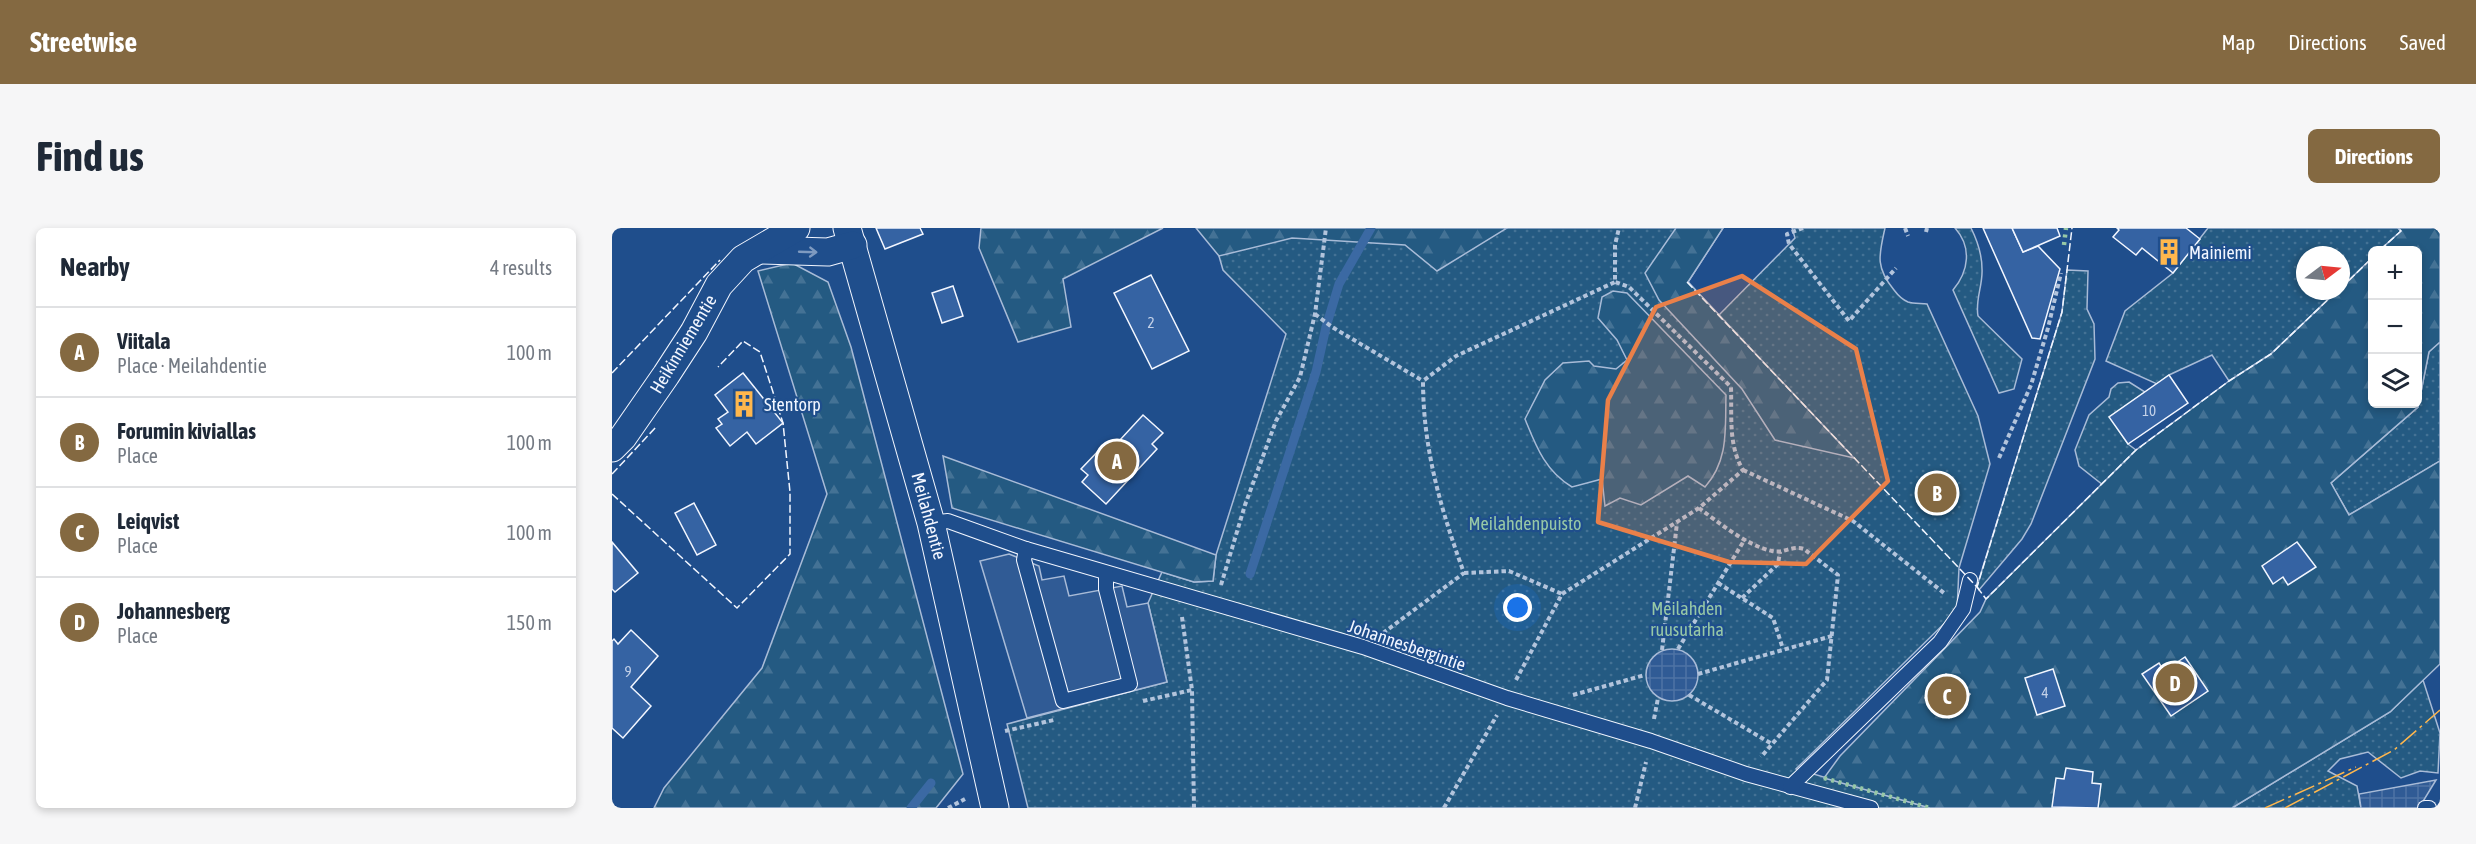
<!DOCTYPE html>
<meta charset="utf-8">
<style>
:root{--surface:#fff;--page:#f6f6f7;--text:#1f2937;--muted:#747a83;--line:#e0e1e3;--accent:#846941}
body{margin:0;font-family:"Asap Condensed",sans-serif;background:var(--page);color:var(--text)}
.controls{position:absolute;right:18px;top:18px;display:grid;overflow:hidden;border-radius:9px;box-shadow:0 3px 9px #0003}
.controls button{width:54px;height:54px;display:grid;place-items:center;padding:0;border:0;border-bottom:2px solid var(--line);background:var(--surface);color:var(--text);font:30px sans-serif}
.compass{position:absolute;left:1684px;top:18px;width:54px;height:54px;border-radius:50%;background:var(--surface);box-shadow:0 3px 9px #0003;rotate:74deg}
.you{position:absolute;left:906px;top:380px;width:21px;height:21px;margin:-15px;border:4px solid #fff;border-radius:50%;background:#1a73e8;box-shadow:0 0 0 9px #1a73e833}
.badge{display:grid;place-items:center;width:39px;height:39px;border-radius:50%;background:var(--accent);color:#fff;font-size:20px;font-weight:700}
.pin{position:absolute;translate:-50% -50%;border:3px solid #fff;box-shadow:0 2px 6px #0006}
.list{margin:0;padding:0;list-style:none}
h2{display:flex;justify-content:space-between;align-items:center;height:78px;margin:0;padding:0 24px;font-size:26px}
h2 small{font-size:20px;font-weight:400;color:var(--muted)}
.list li{display:grid;grid-template-columns:39px 1fr auto;gap:18px;align-items:center;box-sizing:border-box;height:90px;padding:0 24px;border-top:2px solid var(--line)}
.list b{display:block;font-size:22px;white-space:nowrap}
.list p{margin:0;font-size:20px;white-space:nowrap;color:var(--muted)}
.list em{font-size:20px;font-style:normal;color:var(--muted)}
.icon{flex:none;width:33px;height:33px;fill:none;stroke:currentColor;stroke-width:2;stroke-linecap:round;stroke-linejoin:round}
.map{position:relative;flex:none;width:1828px;height:580px;overflow:hidden;border-radius:9px}
header{display:flex;align-items:center;gap:36px;box-sizing:border-box;height:84px;padding:0 30px;background:var(--accent);color:#fff}
header strong{font-size:28px}
nav{display:flex;gap:33px;margin-inline-start:auto;font-size:21px}
.intro{display:flex;align-items:center;justify-content:space-between;box-sizing:border-box;height:144px;padding:0 36px}
h1{margin:0;font-size:42px}
.button{padding:15px 27px;border-radius:9px;background:var(--accent);color:#fff;font-size:21px;font-weight:700}
main{display:flex;gap:36px;padding:0 36px}
aside{flex:1;background:var(--surface);border-radius:9px;box-shadow:0 3px 9px #0003}
.map>svg:first-child{display:block}
</style>
<header>
<strong>Streetwise</strong>
<nav><a>Map</a><a>Directions</a><a>Saved</a></nav>
</header>
<div class="intro"><h1>Find us</h1><a class="button">Directions</a></div>
<main>
<aside>
<h2>Nearby<small>4 results</small></h2>
<ul class="list">
<li><span class="badge">A</span><div><b>Viitala</b><p>Place · Meilahdentie</p></div><em>100 m</em></li>
<li><span class="badge">B</span><div><b>Forumin kiviallas</b><p>Place</p></div><em>100 m</em></li>
<li><span class="badge">C</span><div><b>Leiqvist</b><p>Place</p></div><em>100 m</em></li>
<li><span class="badge">D</span><div><b>Johannesberg</b><p>Place</p></div><em>150 m</em></li>
</ul>
</aside>
<div class="map">
<svg width="1828" height="580" viewBox="0 0 1828 580">
<defs>
<pattern id="green-dots" width="8" height="8" patternUnits="userSpaceOnUse" patternTransform="scale(1.5)"><rect width="8" height="8" fill="#245a82"/><path d="M2 2h.1M6 6h.1" fill="none" stroke="#447295" stroke-width="1.8" stroke-linecap="round"/></pattern>
<pattern id="forest-firs" width="22" height="20" patternUnits="userSpaceOnUse" patternTransform="scale(1.5)"><rect width="22" height="20" fill="#245a82"/><path d="M5 1l3.5 6h-7zM16 11l3.5 6h-7z" fill="#447295"/></pattern>
<pattern id="plaza-grid" width="8" height="8" patternUnits="userSpaceOnUse" patternTransform="scale(1.5)"><rect width="8" height="8" fill="#305b95"/><path d="M0 4h8M4 0v8" fill="none" stroke="#4e73a5"/></pattern>
</defs>
<rect width="100%" height="100%" fill="#1f4e8c"/>
<g fill="url(#green-dots)" stroke="#a8bbd7" stroke-width="1.5">
<path d="M625,0H1111L1076,54L1107,87L1183,10L1180,0H1273C1267,27 1263,39 1282,62C1285,66 1291,72 1296,74C1302,76 1310,75 1315,76L1366,188L1378,236L1347,340L1345,383L1184,541L1318,580H416L395,496L555,454L536,375L550,344L582,354L601,353L604,327L674,106L611,42L607,28Z"/>
<path d="M1343,0H1359C1365,12 1370,27 1370,41C1371,57 1363,72 1366,88L1410,131L1402,161L1387,165L1341,62C1357,43 1360,19 1343,0Z"/>
<path d="M1596,0H1786L1789,3L1768,22H1760V30L1729,60V27H1693V63H1725L1659,126L1617,153L1600,127L1557,147L1545,156L1494,133L1513,83L1561,45Z"/>
<path d="M1455,42L1476,43L1475,81L1482,96L1483,131L1419,296L1410,311L1367,362L1365,358L1450,84Z"/>
<path d="M1828,114V233L1737,287L1719,255L1806,179L1817,123Z"/>
<path d="M1517,154L1533,164L1498,189L1516,216L1524,222L1491,257L1467,238L1463,222L1477,187L1497,169L1499,161L1506,155Z"/>
<path d="M1811,452L1828,505L1826,545L1808,543L1789,550L1756,524L1728,531L1716,543L1745,558L1749,580H1620L1778,484Z"/>
</g>
<g fill="url(#forest-firs)" stroke="#a8bbd7" stroke-width="1.5">
<path d="M369,0H551L451,51L459,99L406,114L367,20Z"/>
<path d="M584,0H895L825,43L793,17L680,10L607,28Z"/>
<path d="M1064,0H1111L1076,54L1242,230L1163,212L1130,161L1047,72L1033,45Z"/>
<path d="M1786,0H1828V114L1817,124L1806,179L1719,255L1737,287L1828,233V436L1778,484L1620,580H1318L1212,550L1228,528L1368,384L1374,371L1524,222L1617,153L1659,126L1725,63H1729V60L1760,30V176H1806V22H1768L1789,3Z"/>
<path d="M180,35L216,54L239,119L351,546L324,580H42L52,560L150,440L215,266L146,43Z"/>
<path d="M1001,63L1015,65L1114,167C1113,201 1117,232 1093,259L1076,248L1029,277L1008,270L993,278L990,251L960,259C933,243 924,218 913,191L933,152L951,135L977,133L982,138L1004,141L1015,132L1005,112L986,90L990,69Z"/>
<path d="M331,228L604,327L601,353L582,354L340,280Z"/>
</g>
<path fill="#305b95" stroke="#a8bbd7" stroke-width="1.5" d="M397,326L427,338L430,352L452,348L457,368L510,358L515,379L536,375L555,454L415,490L368,333Z"/>
<g fill="url(#plaza-grid)" stroke="#a8bbd7" stroke-width="1.5">
<circle cx="1060" cy="447" r="26"/>
<path d="M1824,552L1807,580H1749L1747,566Z"/>
</g>
<g fill="none" stroke-linecap="round" stroke-linejoin="round">
<g stroke="#3b69a3" stroke-width="9">
<path d="M638,346L704,144L714,99L727,56L759,0"/>
<path d="M299,580L319,555"/>
</g>
</g>
<g fill="#3563a3" stroke="#f2f6ff" stroke-width="1.5">
<path d="M264,0H308L311,6L273,21Z"/>
<path d="M1371,0H1400L1411,24L1426,18L1448,41L1428,111L1420,110Z"/>
<path d="M1400,0H1445L1448,8L1411,24Z"/>
<path d="M1505,0H1574L1588,11L1561,45L1530,20L1524,27L1501,9L1507,2Z"/>
<path d="M539,47L577,123L540,141L502,65Z"/>
<path d="M341,58L351,88L330,95L320,65Z"/>
<path d="M131,145L171,195L144,216L135,204L118,218L104,200L110,196L106,191L116,184L103,167Z"/>
<path d="M1557,147L1576,175L1516,216L1497,189Z"/>
<path d="M531,187L551,205L540,216L545,221L494,276L470,254L476,247L469,241L490,219L496,225Z"/>
<path d="M82,275L104,317L85,327L63,285Z"/>
<path d="M0,314L26,345L3,364L0,361Z"/>
<path d="M1685,314L1704,339L1676,357L1671,349L1661,356L1650,338Z"/>
<path d="M19,402L46,428L19,459L39,478L11,510L0,500V413L2,411L6,416Z"/>
<path d="M1573,429L1596,463L1559,488L1530,446L1547,435L1552,443Z"/>
<path d="M1441,441L1453,478L1425,487L1413,450Z"/>
<path d="M1334,446L1358,466L1337,490L1313,470Z"/>
<path d="M1454,540L1481,544L1480,555L1489,556L1486,580L1440,579L1444,550L1452,551Z"/>
</g>
<g fill="none" stroke-linecap="round" stroke-linejoin="round">
<defs>
<g id="lane">
<path d="M319,295L336,293L414,321L751,419L895,470L1039,513L1134,546L1259,580"/>
<path d="M414,321L412,332L451,473L518,456L494,361V345"/>
<path d="M1178,559L1328,414L1351,381L1358,352"/>
<path d="M1813,580H1817"/>
</g>
<g id="street">
<path d="M235,0L319,295L383,580"/>
<path d="M150,22L216,24L241,17"/>
<path d="M0,220L11,209L54,147L82,104L107,57L131,31L184,0"/>
</g>
</defs>
<use href="#lane" stroke="#f2f6ff" stroke-width="16"/>
<use href="#street" stroke="#f2f6ff" stroke-width="29"/>
<g stroke="#b3c4dc" stroke-width="4" stroke-dasharray="4.5 3" stroke-linecap="butt">
<path d="M1191,0L1175,6L1177,16L1237,93L1284,40"/>
<path d="M1293,0L1296,8"/>
<path d="M1314,4L1315,0"/>
<path d="M703,86L720,99L811,153"/>
<path d="M1387,230L1419,157L1436,100L1449,45"/>
<path d="M1131,242L1241,293L1332,365"/>
<path d="M1087,280C1107,295 1136,318 1160,323C1171,326 1180,317 1192,321L1226,347L1215,452L1149,529"/>
<path d="M852,345L897,343L950,366"/>
<path d="M1106,355L1161,390L1171,421"/>
<path d="M609,357L633,277L664,193L688,149L703,86L714,0"/>
<path d="M1130,370L1166,336L1168,324"/>
<path d="M570,389L580,462L582,580"/>
<path d="M771,405L852,345C829,282 811,221 811,153L844,128L1003,54V17L1007,0"/>
<path d="M1066,421L1133,311"/>
<path d="M1050,422L1065,295"/>
<path d="M1086,446L1220,408"/>
<path d="M904,452L950,366L1087,280L1131,242C1116,217 1120,188 1119,159L1017,59L1003,54"/>
<path d="M961,467L1033,447"/>
<path d="M1077,467L1160,516"/>
<path d="M531,473L580,462"/>
<path d="M1042,491L1046,470"/>
<path d="M393,503L442,492"/>
<path d="M336,580L353,571"/>
<path d="M832,580L885,487"/>
<path d="M1023,580L1034,534"/>
</g>
<use href="#lane" stroke="#1f4e8c" stroke-width="14"/>
<use href="#street" stroke="#1f4e8c" stroke-width="27"/>
<g stroke="#97c8a6" stroke-width="4.5" stroke-dasharray="3 4.5" stroke-linecap="butt">
<path d="M1452,17L1454,0"/>
<path d="M1212,550L1318,580"/>
</g>
<g stroke="#f2f6ff" stroke-width="1.5" stroke-dasharray="8 3" stroke-linecap="butt">
<path d="M1768,22L1789,3L1786,0"/>
<path d="M1075,54L1365,359L1450,84L1460,0"/>
<path d="M1729,60L1760,30"/>
<path d="M0,145L108,32"/>
<path d="M0,246L45,198"/>
<path d="M0,266L125,380L178,326V264L171,195L148,124L131,113L106,139"/>
<path d="M1365,359L1374,371L1524,222L1617,153L1659,126L1725,63"/>
</g>
<g stroke="#ffb74d" stroke-width="1.5" stroke-dasharray="21 4.5 3 4.5" stroke-linecap="butt">
<path d="M1653,580L1744,539"/>
<path d="M1673,580L1782,522L1828,482"/>
</g>
</g>
<defs><path id="oneway-shaft" d="M-6 0H5M1.5-3L5.5 0L1.5 3" fill="none" stroke-width="1.6" stroke-linecap="round" stroke-linejoin="round" transform="scale(1.5)"/></defs>
<use stroke="#7e9ac0" href="#oneway-shaft" transform="translate(196 24) rotate(2)"/>
<path fill="#ea8049" fill-opacity="0.2" stroke="#ea8049" stroke-width="4.5" stroke-linejoin="round" d="M1130,48L1244,121L1276,253L1194,336L1117,334L986,294L996,172L1044,79Z"/>
<defs>
<symbol id="building-bare" viewBox="-9 -9 18 18"><path d="M-4-6H4V6H1V3H-1V6H-4ZM-2.5-4.3h1.7v1.8h-1.7ZM.8-4.3h1.7v1.8H.8ZM-2.5-1h1.7V.8h-1.7ZM.8-1h1.7V.8H.8Z" fill="#ffb74d" stroke="#1f4e8c" stroke-width="2.5" paint-order="stroke"/></symbol>
</defs>
<g fill-rule="evenodd">
<use href="#building-bare" x="1538" y="5" width="38" height="38"/>
<use href="#building-bare" x="113" y="157" width="38" height="38"/>
</g>
<g text-anchor="middle" dominant-baseline="central" stroke-width="4.5" stroke-linejoin="round" paint-order="stroke">
<g font-size="15" fill="#c3d1e8">
<text x="539" y="94">2</text>
<text x="1537" y="182">10</text>
<text x="16" y="443">9</text>
<text x="1433" y="464">4</text>
</g>
<g font-size="18" fill="#f2f6ff" stroke="#1f4e8c" text-anchor="start">
<text x="1577" y="24">Mainiemi</text>
<text x="152" y="176">Stentorp</text>
</g>
<g font-size="18" fill="#f2f6ff" stroke="#1f4e8c">
<text transform="translate(71 116) rotate(-59)">Heikinniementie</text>
<text transform="translate(317 288) rotate(75)">Meilahdentie</text>
<text transform="translate(795 417) rotate(19)">Johannesbergintie</text>
</g>
<g font-size="18" fill="#97c8a6" stroke="#1f4e8c">
<text x="913" y="295">Meilahdenpuisto</text>
<text x="1075" y="380">Meilahden<tspan x="1075" dy="21">ruusutarha</tspan></text>
</g>
</g>
</svg>
<div class="controls">
<button>+</button>
<button>−</button>
<button><svg class="icon" aria-label="layers" viewBox="0 0 24 24"><path d="M12 4l9 5-9 5-9-5zM3 14l9 5 9-5"/></svg></button>
</div>
<svg class="compass" viewBox="-18 -18 36 36"><path d="M0-13l5 13h-10z" fill="#e53935"/><path d="M0 13l5-13h-10z" fill="#747a83"/></svg>
<div class="you"></div>
<div class="pin badge" style="left:505px;top:233px">A</div>
<div class="pin badge" style="left:1325px;top:265px">B</div>
<div class="pin badge" style="left:1335px;top:468px">C</div>
<div class="pin badge" style="left:1563px;top:455px">D</div>
</div>
</main>
